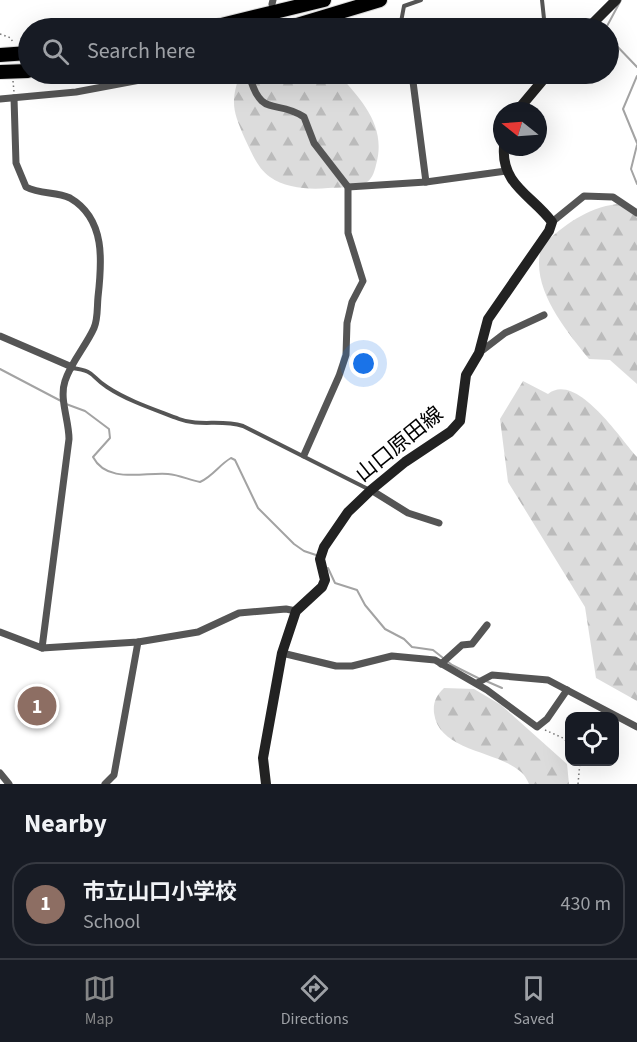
<!DOCTYPE html>
<meta charset="utf-8">
<style>
:root{--surface:#171b24;--page:#20242c;--text:#f1f3f6;--muted:#9ea1a6;--line:#363941;--accent:#858687}
body{margin:0;font-family:"Source Sans 3","Noto Sans JP",sans-serif;background:var(--page);color:var(--text)}
.controls{position:absolute;right:18px;bottom:18px;display:grid;overflow:hidden;border-radius:12px;box-shadow:0 6px 24px #0002}
.controls button{width:54px;height:54px;display:grid;place-items:center;padding:0;border:0;border-bottom:2px solid var(--line);background:var(--surface);color:var(--text);font:30px sans-serif}
.compass{position:absolute;left:493px;top:102px;width:54px;height:54px;border-radius:50%;background:var(--surface);box-shadow:0 6px 24px #0002;rotate:287deg}
.you{position:absolute;left:364px;top:364px;width:21px;height:21px;margin:-15px;border:4px solid #fff;border-radius:50%;background:#1a73e8;box-shadow:0 0 0 9px #1a73e833}
.badge{display:grid;place-items:center;width:39px;height:39px;border-radius:50%;background:var(--accent);color:#fff;font-size:20px;font-weight:700}
.pin{position:absolute;translate:-50% -50%;border:3px solid #fff;box-shadow:0 2px 6px #0006}
.list{margin:0;padding:0;list-style:none}
h2{display:flex;justify-content:space-between;align-items:center;height:78px;margin:0;padding:0 24px;font-size:26px}
h2 small{font-size:20px;font-weight:400;color:var(--muted)}
.list li{display:grid;grid-template-columns:39px 1fr auto;gap:18px;align-items:center;box-sizing:border-box;height:84px;margin:0 12px 12px;padding:0 12px;border:2px solid var(--line);border-radius:24px}
.list b{display:block;font-size:22px;white-space:nowrap}
.list p{margin:0;font-size:20px;white-space:nowrap;color:var(--muted)}
.list em{font-size:20px;font-style:normal;color:var(--muted)}
.icon{flex:none;width:33px;height:33px;fill:none;stroke:currentColor;stroke-width:2;stroke-linecap:round;stroke-linejoin:round}
.map{position:relative;flex:none;width:637px;height:784px;overflow:hidden}
.search{position:absolute;background:var(--surface);box-shadow:0 6px 24px #0002;left:18px;right:18px;top:18px;height:66px;display:flex;align-items:center;gap:15px;box-sizing:border-box;padding:0 21px;border-radius:33px;color:var(--muted);font-size:22px}
.sheet{height:174px;background:var(--surface)}
nav{display:flex;justify-content:space-around;align-items:center;box-sizing:border-box;height:84px;border-top:2px solid var(--line);background:var(--surface);font-size:16px;color:var(--muted)}
nav a{display:grid;justify-items:center;gap:3px}
nav .on{color:var(--accent)}
.map>svg:first-child{display:block}
</style>
<div class="map">
<svg width="637" height="784" viewBox="0 0 637 784">
<defs>
<pattern id="forest-firs" width="22" height="20" patternUnits="userSpaceOnUse" patternTransform="scale(1.5)"><rect width="22" height="20" fill="#dcdcdc"/><path d="M5 1l3.5 6h-7zM16 11l3.5 6h-7z" fill="#bbb"/></pattern>
</defs>
<rect width="100%" height="100%" fill="#fff"/>
<g fill="url(#forest-firs)">
<path d="M240,74H338C362,100 387,127 376,165C374,173 372,180 364,184C355,189 339,187 328,188C310,190 285,188 270,177C257,168 252,153 245,139C233,111 230,103 240,74Z"/>
<path d="M617,204L633,212L637,218V384L610,360L589,359C566,330 528,286 542,245C565,225 586,208 617,204Z"/>
<path d="M523,381L548,394C576,371 620,438 637,457V701L596,678L585,607L508,482L500,419Z"/>
<path d="M444,688L474,689L501,705L567,764L569,784H529C527,780 525,775 521,772C497,750 439,752 434,713C433,702 436,696 444,688Z"/>
</g>
<g fill="none" stroke-linecap="round" stroke-linejoin="round">
<g stroke="#a3a3a3" stroke-width="2">
<path d="M606,28L621,0"/>
<path d="M608,32L614,43L637,67"/>
<path d="M637,76L623,109L637,143"/>
<path d="M637,145L631,169L637,184"/>
<path d="M0,369L61,401"/>
<path d="M66,404L85,411L109,429L110,438L93,457C107,484 144,472 168,474C180,475 189,480 200,482C213,476 219,465 231,458L235,460L258,508L294,544L304,551L316,555"/>
<path d="M328,568L335,583L357,590L365,605L385,629L404,639L412,647L433,650L452,665L480,679"/>
<path d="M486,681L502,688"/>
</g>
<path stroke="#d9d9d9" stroke-width="7" stroke-dasharray="7 3.5" stroke-linecap="butt" d="M261,28L267,14"/>
<defs>
<g id="motorway">
<path d="M209,28L324,0"/>
<path d="M287,28L380,0"/>
<path d="M0,55L28,53"/>
<path d="M0,72L28,71"/>
</g>
</defs>
<use href="#motorway" stroke="#dbdbdb" stroke-width="16"/>
<g stroke="#777" stroke-width="1.5" stroke-dasharray="1.5 3" stroke-linecap="butt">
<path d="M0,34L11,38L13,43"/>
<path d="M13,81L14,92"/>
<path d="M545,730L563,738L570,745"/>
<path d="M578,784L580,762"/>
</g>
<g stroke="#555" stroke-width="4">
<path d="M542,0L545,28"/>
<path d="M401,22L404,6L421,0"/>
<path d="M72,368C96,371 90,376 107,387C128,401 156,410 179,419C200,427 220,419 243,426L370,490"/>
</g>
<g stroke="#555" stroke-width="7">
<path d="M272,4L273,0"/>
<path d="M378,28L401,23L406,28"/>
<path d="M249,74C261,120 276,98 304,117L314,143L348,187V233L363,281L352,302L347,323L346,355L339,376L304,455"/>
<path d="M412,74L426,182"/>
<path d="M14,98L16,163L26,187C41,195 56,191 70,198C106,219 102,262 98,297C97,307 98,319 94,328C86,346 71,362 65,381C59,399 69,420 69,439L42,648"/>
<path d="M0,99L76,92L172,74"/>
<path d="M348,187L426,182L506,171"/>
<path d="M552,222L584,196L613,197L637,213"/>
<path d="M0,336L72,367"/>
<path d="M479,353L505,333L544,315"/>
<path d="M371,490L408,513L439,523"/>
<path d="M0,632L42,648L138,642L198,632L239,613L286,609L296,611"/>
<path d="M282,653L336,666H352L392,656L435,660L487,690L537,727L547,719L567,690"/>
<path d="M441,664L462,645L472,644L487,625"/>
<path d="M477,683L492,675L548,680L637,727"/>
<path d="M0,773L9,784"/>
<path d="M105,784L114,775L138,642"/>
</g>
<g stroke="#222" stroke-width="10">
<path d="M588,28L616,0"/>
<path d="M517,111L548,74"/>
<path d="M266,784L263,758L282,653L296,611L322,587L325,580L320,559L324,547L348,512L371,490L405,462L450,432L460,421L466,375L479,353L488,319L549,231L552,222C533,196 501,185 504,147"/>
</g>
<use href="#motorway" stroke="#000" stroke-width="14"/>
</g>
<g text-anchor="middle" dominant-baseline="central" stroke-width="5" stroke-linejoin="round" paint-order="stroke">
<g font-size="21" fill="#000" stroke="#fff">
<text transform="translate(399 444) rotate(-39)">山口原田線</text>
</g>
</g>
</svg>
<div class="controls">
<button><svg class="icon" aria-label="locate" viewBox="0 0 24 24"><circle cx="12" cy="12" r="6"/><path d="M12 2v4M12 18v4M2 12h4M18 12h4"/></svg></button>
</div>
<svg class="compass" viewBox="-18 -18 36 36"><path d="M0-13l5 13h-10z" fill="#e53935"/><path d="M0 13l5-13h-10z" fill="#9ea1a6"/></svg>
<div class="you"></div>
<div class="pin badge" style="left:37px;top:706px;background:#8d6e63">1</div>
<div class="search"><svg class="icon" aria-label="search" viewBox="0 0 24 24"><circle cx="10" cy="10" r="6"/><path d="M15 15l6 6"/></svg>Search here</div>
</div>
<section class="sheet">
<h2>Nearby<small></small></h2>
<ul class="list">
<li><span class="badge" style="background:#8d6e63">1</span><div><b>市立山口小学校</b><p>School</p></div><em>430 m</em></li>
</ul>
</section>
<nav>
<a class="on"><svg class="icon" aria-label="map" viewBox="0 0 24 24"><path d="M3 6l6-2 6 2 6-2v14l-6 2-6-2-6 2zM9 4v14M15 6v14"/></svg>Map</a>
<a><svg class="icon" aria-label="directions" viewBox="0 0 24 24"><path d="M12 3l9 9-9 9-9-9zM9 14v-3h6M13 9l2 2-2 2"/></svg>Directions</a>
<a><svg class="icon" aria-label="saved" viewBox="0 0 24 24"><path d="M7 4h10v16l-5-4-5 4z"/></svg>Saved</a>
</nav>
